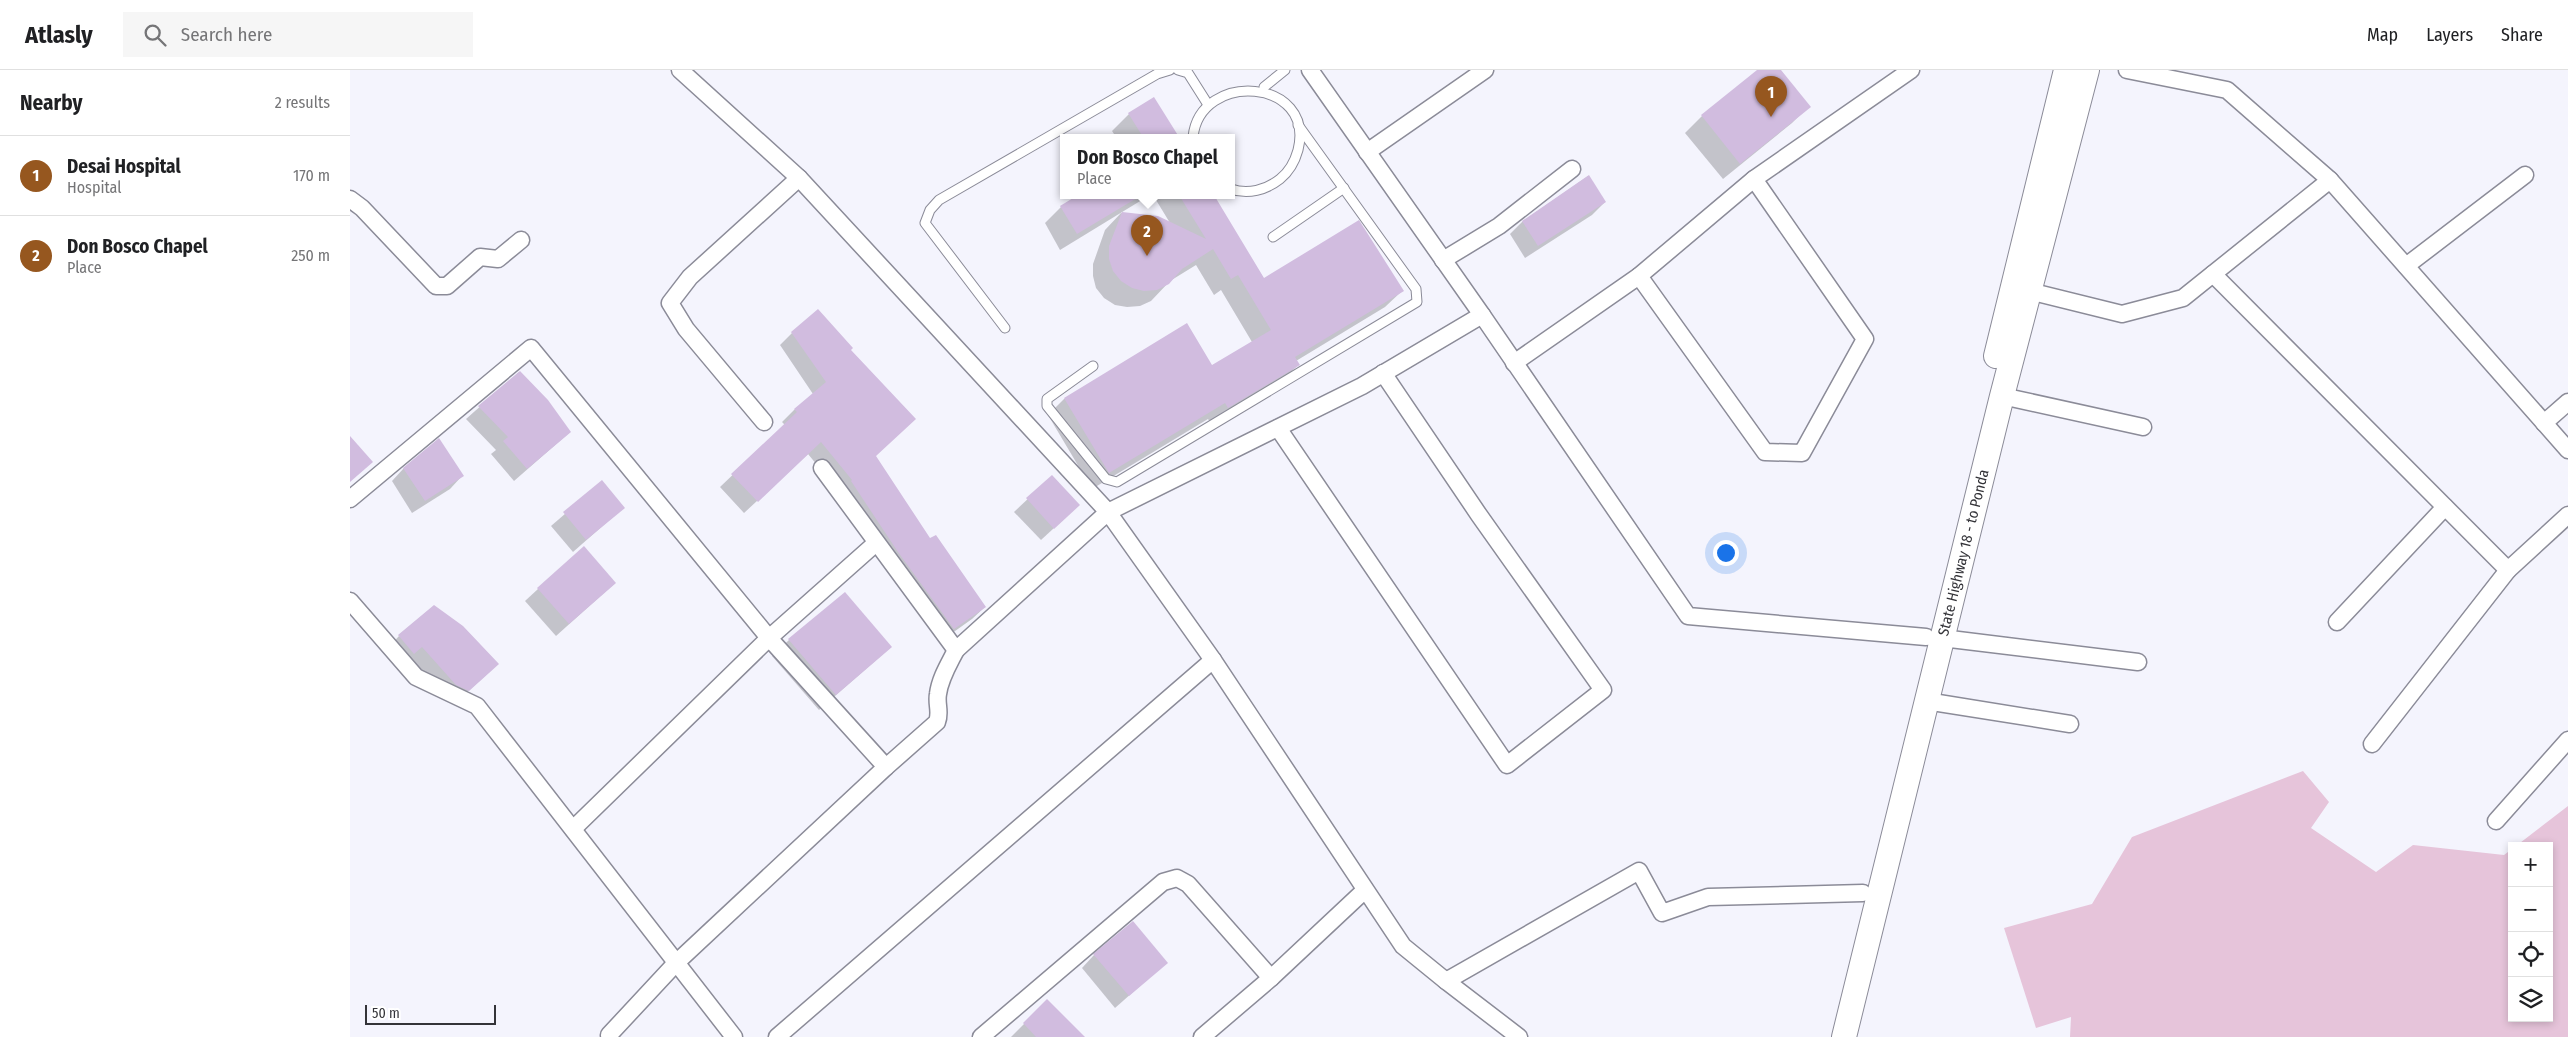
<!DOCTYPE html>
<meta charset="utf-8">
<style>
:root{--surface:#fff;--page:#f6f6f6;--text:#202124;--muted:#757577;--line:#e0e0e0;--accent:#96571f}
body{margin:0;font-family:"Fira Sans Condensed",sans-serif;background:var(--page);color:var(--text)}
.controls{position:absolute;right:15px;bottom:15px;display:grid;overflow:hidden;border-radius:0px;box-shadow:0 2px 8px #0003}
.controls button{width:45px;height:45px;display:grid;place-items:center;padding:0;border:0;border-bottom:1px solid var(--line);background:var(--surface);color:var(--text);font:25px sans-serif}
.scale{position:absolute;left:15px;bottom:12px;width:131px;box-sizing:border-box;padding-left:5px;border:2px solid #333338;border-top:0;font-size:14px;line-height:18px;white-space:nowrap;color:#333338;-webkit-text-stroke:4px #fff;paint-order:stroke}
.you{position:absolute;left:1375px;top:482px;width:18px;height:18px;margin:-12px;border:4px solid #fff;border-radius:50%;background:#1a73e8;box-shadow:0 0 0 8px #1a73e833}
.badge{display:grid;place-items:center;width:32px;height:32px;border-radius:50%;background:var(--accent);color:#fff;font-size:16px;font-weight:700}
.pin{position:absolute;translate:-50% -41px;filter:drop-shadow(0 1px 2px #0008)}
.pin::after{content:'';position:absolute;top:26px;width:18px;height:15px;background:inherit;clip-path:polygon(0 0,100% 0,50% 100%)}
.popup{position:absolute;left:710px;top:64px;width:175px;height:65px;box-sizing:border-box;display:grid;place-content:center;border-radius:0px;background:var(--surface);filter:drop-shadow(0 1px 4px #0005);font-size:16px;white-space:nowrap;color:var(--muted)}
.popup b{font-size:19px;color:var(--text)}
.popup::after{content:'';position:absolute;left:50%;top:100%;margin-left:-10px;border:10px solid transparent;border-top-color:var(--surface)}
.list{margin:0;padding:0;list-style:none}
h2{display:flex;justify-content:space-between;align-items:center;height:65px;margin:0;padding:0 20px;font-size:21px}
h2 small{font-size:16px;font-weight:400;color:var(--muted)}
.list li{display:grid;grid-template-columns:32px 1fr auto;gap:15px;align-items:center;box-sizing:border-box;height:80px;padding:0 20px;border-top:1px solid var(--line)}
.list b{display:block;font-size:19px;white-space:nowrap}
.list p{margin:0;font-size:16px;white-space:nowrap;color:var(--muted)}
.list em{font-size:16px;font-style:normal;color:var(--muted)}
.icon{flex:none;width:28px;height:28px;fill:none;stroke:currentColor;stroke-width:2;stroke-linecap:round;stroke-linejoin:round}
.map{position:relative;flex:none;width:2218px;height:967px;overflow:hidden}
header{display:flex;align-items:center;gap:30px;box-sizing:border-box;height:70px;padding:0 25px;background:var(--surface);border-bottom:1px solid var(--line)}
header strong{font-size:24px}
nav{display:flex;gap:28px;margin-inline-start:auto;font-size:18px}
.search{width:350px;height:45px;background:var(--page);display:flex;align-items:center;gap:12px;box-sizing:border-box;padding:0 18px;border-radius:0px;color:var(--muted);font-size:19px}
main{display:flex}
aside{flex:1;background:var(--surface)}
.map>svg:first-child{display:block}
</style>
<header>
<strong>Atlasly</strong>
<div class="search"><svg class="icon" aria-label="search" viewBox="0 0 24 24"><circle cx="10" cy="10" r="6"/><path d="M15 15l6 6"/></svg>Search here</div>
<nav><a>Map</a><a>Layers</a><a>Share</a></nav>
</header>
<main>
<aside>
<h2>Nearby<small>2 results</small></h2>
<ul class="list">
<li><span class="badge">1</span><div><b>Desai Hospital</b><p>Hospital</p></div><em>170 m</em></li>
<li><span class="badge">2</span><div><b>Don Bosco Chapel</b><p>Place</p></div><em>250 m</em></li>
</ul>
</aside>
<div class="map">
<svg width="2218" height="967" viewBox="0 0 2218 967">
<rect width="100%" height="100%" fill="#f4f4fd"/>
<path fill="#e6c4da" d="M1953,701L1979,732L1961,758L2026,802L2063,775L2154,785L2162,779V948H2199V776H2166L2218,736V967H1720L1721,947L1686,958L1654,858L1742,834L1782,767Z"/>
<g fill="#0003">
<path d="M1409,0H1429L1459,36L1442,53L1373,109L1335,63L1352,46Z"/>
<path d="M804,29L827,67H766L762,61L779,44Z"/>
<path d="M1238,106L1255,132L1242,145L1175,188L1160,164L1172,152Z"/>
<path d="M731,125H800L710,180L695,153L711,137Z"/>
<path d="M803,125H862L914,209L1052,221L1035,237L946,291L948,295L932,311L861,354L858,349L742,419L698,345L714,329L862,297L902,272L871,220L864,225L846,195L820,211L801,231L790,236L777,237L765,235L754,228L746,218L743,206V194L755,160L771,143L807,147L820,153Z"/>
<path d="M442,263L500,280L525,386L580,470L635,537L622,549L591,571L490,423L458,384L394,443L370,417L435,355L432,352L444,340L463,324L430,275Z"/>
<path d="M169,302L220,362L164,411L141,384L146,380L116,349Z"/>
<path d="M54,398L112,406L100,419L62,443L42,411Z"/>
<path d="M702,406L716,447L691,470L664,442Z"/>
<path d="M252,412L273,438L223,482L201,456Z"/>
<path d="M265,513L206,566L175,531L188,519Z"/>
<path d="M49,566L136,605L107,631L95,625L60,587L53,594L39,577Z"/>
<path d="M439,570L541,577L469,640L422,586Z"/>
<path d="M744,885L816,893L765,938L732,898Z"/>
<path d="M697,931L726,967H661Z"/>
</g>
<g fill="#d1bcdf">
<path d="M1407,0H1431L1461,37L1390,94L1351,45Z"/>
<path d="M804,27L829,67H793L778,43Z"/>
<path d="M1239,105L1256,132L1188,176L1172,151Z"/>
<path d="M728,125H792L727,164L710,136Z"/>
<path d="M829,125H864L914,208L1009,150L1054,221L945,287L950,295L878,338L875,333L759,403L714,328L837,253L862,295L921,260L888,205L881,209L863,179L832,199L819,214L807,220L794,221L782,218L771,211L763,201L759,189V176L772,142L808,146L856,169Z"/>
<path d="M468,239L503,278L501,280L566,349L526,386L580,468L586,465L636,537L604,559L548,482L501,411L502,410L471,372L408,432L381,404L447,342L444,339L476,312L441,262Z"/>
<path d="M170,301L198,330L221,362L177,399L153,371L158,367L128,336Z"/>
<path d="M0,366L23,392L0,412Z"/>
<path d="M89,368L114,406L75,431L53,398Z"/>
<path d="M702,405L730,435L704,459L676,428Z"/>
<path d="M252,410L275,438L236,470L213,442Z"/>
<path d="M234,476L266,513L219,554L187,518Z"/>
<path d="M495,522L542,577L486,625L438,569Z"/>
<path d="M84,535L113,556L149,594L119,621L106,615L72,577L64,584L48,565Z"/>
<path d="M783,851L818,893L779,926L743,884Z"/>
<path d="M697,929L735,967H686L673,953Z"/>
</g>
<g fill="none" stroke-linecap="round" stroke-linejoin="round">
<defs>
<g id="lane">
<path d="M828,0L838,3L857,33"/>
<path d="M914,17L935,0"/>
<path d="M843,67C850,0 966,8 948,80C945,91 940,101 930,109C916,120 898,125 881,119"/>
<path d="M923,167L994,118"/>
<path d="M655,258L575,153L580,140L589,130L807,4L820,0"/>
<path d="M743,296L697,329V336L756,409L767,412L1067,232L1066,219L948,55"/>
</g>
<g id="street">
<path d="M330,0L449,108L758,442L1012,316L1132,245L960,0"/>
<path d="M1777,0L1877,20L1980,110"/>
<path d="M1017,82L1135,0"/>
<path d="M0,129L12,138L86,216H97L130,187L148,189L171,170"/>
<path d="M1093,190L1149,156L1222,99"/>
<path d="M2056,196L2175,105"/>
<path d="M1863,204L2158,500L2218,445"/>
<path d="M1289,206L1404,109"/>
<path d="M1679,221L1772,244L1833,228L1980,110L2218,380"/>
<path d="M1132,245L1338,546L1576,567"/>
<path d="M1164,293L1289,206L1415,382L1452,383L1515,269L1404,109L1561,0"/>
<path d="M1652,326L1793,357"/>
<path d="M414,352L336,259L320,233L340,207L449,108"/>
<path d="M2194,353L2218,332"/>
<path d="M928,358L1157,695L1253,620L1129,445L1033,303"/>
<path d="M472,398L606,580L758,442L863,590"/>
<path d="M0,429L181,278L419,568L536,697L326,893L259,965"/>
<path d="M0,531L66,607L127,636L384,967"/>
<path d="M1987,552L2095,437"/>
<path d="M1592,568L1788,592"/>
<path d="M1576,631L1720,654"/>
<path d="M2022,674L2158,500"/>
<path d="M536,697L587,652C591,642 586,634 588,624C590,608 599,594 606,580"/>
<path d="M2146,751L2218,670"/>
<path d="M223,759L419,568L526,473"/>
<path d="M1096,911L1169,967"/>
<path d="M427,967L863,590L1053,876L1096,911L1289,801L1312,843L1358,827L1513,823"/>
<path d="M631,967L813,812L827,808L838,814L921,908"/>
<path d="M852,967L921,908L1015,820"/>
</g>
<g id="secondary">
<path d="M1646,286L1716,0"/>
<path id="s1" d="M1494,967L1652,326L1737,0"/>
</g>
</defs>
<use href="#lane" stroke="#8b8b98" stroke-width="11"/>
<use href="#street" stroke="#8b8b98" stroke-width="19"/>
<use href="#secondary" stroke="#8b8b98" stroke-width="26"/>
<use href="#lane" stroke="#fff" stroke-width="9"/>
<use href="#street" stroke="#fff" stroke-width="16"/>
<use href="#secondary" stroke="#fff" stroke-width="24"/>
</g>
<g text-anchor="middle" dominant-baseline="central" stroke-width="4" stroke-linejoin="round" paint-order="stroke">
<g font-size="15" fill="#333338" stroke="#fff">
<text stroke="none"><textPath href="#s1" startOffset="499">State Highway 18 - to Ponda</textPath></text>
</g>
</g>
</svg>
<div class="controls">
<button>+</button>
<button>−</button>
<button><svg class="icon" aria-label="locate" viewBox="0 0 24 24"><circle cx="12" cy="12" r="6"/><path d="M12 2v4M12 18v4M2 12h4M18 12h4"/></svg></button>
<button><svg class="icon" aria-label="layers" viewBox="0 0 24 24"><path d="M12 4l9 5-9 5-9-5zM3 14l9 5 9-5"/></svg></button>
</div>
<div class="scale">50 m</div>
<div class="you"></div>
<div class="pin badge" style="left:1421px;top:47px">1</div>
<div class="pin badge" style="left:797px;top:186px">2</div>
<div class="popup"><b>Don Bosco Chapel</b>Place</div>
</div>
</main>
